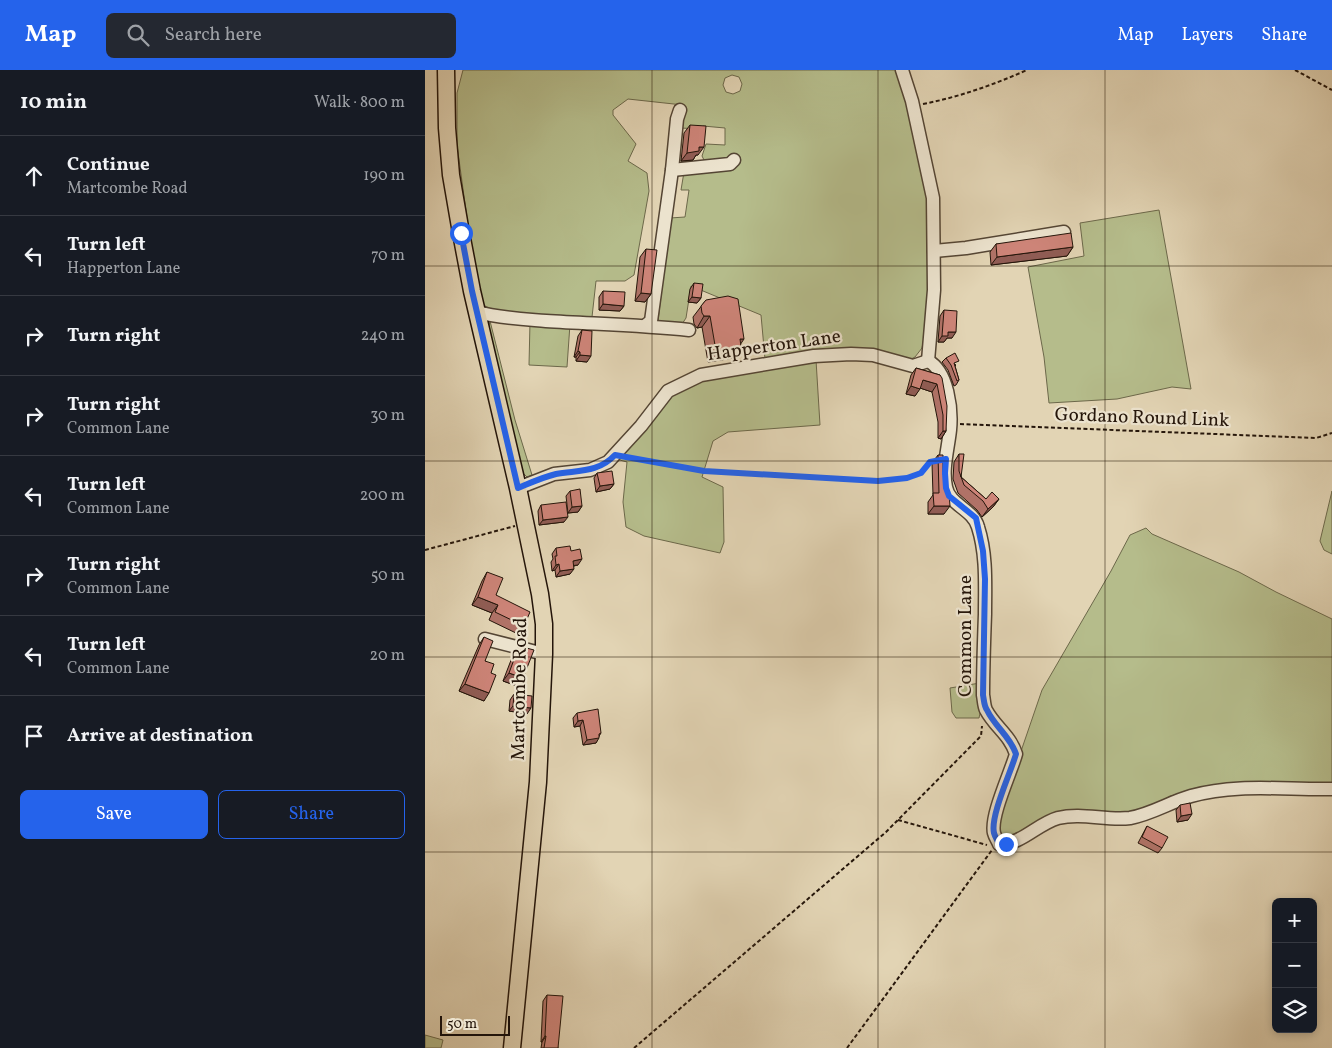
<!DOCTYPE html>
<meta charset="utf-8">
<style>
:root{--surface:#171b24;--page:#242831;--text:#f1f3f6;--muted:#9ea1a6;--line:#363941;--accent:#2563eb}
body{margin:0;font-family:Vollkorn,serif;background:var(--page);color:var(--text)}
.controls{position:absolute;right:15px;bottom:15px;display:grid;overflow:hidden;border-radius:8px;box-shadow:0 2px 8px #0003}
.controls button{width:45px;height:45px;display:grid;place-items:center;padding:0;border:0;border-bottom:1px solid var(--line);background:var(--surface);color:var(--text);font:25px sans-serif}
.scale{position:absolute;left:15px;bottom:12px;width:70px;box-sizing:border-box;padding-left:5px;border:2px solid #24150a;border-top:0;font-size:14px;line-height:18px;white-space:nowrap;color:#24150a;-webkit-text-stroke:4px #ece3ce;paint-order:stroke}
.stop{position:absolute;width:15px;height:15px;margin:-11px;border:4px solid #2563eb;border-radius:50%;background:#fff}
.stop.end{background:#2563eb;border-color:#fff;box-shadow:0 1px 5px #0008}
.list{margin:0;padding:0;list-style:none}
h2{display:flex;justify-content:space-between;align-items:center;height:65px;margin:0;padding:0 20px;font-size:21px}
h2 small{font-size:16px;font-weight:400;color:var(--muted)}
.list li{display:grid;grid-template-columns:32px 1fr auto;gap:15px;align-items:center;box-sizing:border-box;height:80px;padding:0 20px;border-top:1px solid var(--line)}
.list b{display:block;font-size:19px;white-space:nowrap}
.list p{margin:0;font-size:16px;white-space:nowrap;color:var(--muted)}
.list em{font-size:16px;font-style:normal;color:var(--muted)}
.actions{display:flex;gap:10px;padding:15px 20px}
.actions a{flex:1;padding:11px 0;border:1px solid var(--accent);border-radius:8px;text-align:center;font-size:18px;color:var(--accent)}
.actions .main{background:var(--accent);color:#fff}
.icon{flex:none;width:28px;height:28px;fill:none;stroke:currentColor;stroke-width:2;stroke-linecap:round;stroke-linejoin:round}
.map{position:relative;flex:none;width:907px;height:978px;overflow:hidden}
header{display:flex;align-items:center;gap:30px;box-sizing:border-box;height:70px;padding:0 25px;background:var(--accent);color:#fff}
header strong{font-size:24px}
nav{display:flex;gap:28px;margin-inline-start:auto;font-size:18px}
.search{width:350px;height:45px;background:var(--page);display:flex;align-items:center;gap:12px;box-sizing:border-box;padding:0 18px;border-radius:8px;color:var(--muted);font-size:19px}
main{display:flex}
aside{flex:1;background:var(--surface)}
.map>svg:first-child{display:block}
</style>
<header>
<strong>Map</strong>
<div class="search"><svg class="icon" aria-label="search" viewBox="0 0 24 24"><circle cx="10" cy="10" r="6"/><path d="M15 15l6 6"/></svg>Search here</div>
<nav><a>Map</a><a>Layers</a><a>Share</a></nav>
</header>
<main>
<aside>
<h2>10 min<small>Walk · 800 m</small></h2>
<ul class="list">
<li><svg class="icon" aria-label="ahead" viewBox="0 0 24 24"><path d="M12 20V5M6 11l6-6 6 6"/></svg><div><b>Continue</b><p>Martcombe Road</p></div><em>190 m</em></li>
<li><svg class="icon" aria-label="left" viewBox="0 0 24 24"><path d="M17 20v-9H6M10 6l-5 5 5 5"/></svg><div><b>Turn left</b><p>Happerton Lane</p></div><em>70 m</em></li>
<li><svg class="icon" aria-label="right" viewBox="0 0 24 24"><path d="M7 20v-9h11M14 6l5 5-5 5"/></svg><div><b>Turn right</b></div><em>240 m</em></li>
<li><svg class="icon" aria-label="right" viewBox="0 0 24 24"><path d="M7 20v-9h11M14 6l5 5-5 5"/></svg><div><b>Turn right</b><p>Common Lane</p></div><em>30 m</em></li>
<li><svg class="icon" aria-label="left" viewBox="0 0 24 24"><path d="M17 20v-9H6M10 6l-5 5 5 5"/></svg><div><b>Turn left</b><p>Common Lane</p></div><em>200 m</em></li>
<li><svg class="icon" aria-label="right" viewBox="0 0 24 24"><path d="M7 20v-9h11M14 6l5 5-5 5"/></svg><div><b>Turn right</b><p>Common Lane</p></div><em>50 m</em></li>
<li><svg class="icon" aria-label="left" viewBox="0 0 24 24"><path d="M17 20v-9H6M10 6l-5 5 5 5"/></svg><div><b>Turn left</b><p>Common Lane</p></div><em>20 m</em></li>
<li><svg class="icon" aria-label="arrive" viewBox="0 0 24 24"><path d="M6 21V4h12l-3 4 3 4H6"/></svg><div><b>Arrive at destination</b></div></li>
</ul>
<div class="actions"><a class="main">Save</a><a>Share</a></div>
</aside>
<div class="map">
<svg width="907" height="978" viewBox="0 0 907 978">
<rect width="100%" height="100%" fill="#e2d4b4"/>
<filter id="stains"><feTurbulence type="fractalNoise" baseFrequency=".004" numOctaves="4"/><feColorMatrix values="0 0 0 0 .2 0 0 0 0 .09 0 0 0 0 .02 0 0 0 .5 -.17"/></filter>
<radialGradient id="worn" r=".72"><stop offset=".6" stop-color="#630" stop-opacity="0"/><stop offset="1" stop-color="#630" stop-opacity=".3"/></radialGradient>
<g fill="#b5bc8b" stroke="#6c684a" fill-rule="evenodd">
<path d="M38,0H473L505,128L503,246L497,278L490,287L482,291L340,289L336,245L266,216L261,248L257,254L233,251L245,148L260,147L264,120H256L259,102L303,91L280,92L277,86L281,74L300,75V58L278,56V59L255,58L258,35L203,29L188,40V45L211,74L203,91L222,103L224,121L209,205L200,211H171L167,247L160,249L70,241L58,235L44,163L32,75V23ZM307,5L314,7L317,14L315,21L308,24L301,22L298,15L300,8Z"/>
<path d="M734,140L766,319L747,317L692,329L624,333L619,287L603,197L659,186L655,153Z"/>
<path d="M65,251L90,350L107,405L102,407L98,403L63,260Z"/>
<path d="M105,252L145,254L142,297L104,295Z"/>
<path d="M391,290L395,355L303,362L288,371L277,407L298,417L299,472L295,483L219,466L201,457L198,432L202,392L191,389L245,324L276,308Z"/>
<path d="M907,421V484L899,480L895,471Z"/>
<path d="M721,458L727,464L814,502L851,522L907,549V716L767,722L745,726L719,741L696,745L655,741L580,770L575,766L573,758L581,725L617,620L686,501L705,465Z"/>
<path d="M555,613L556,639L554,648H531L527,642L525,618Z"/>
<path d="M0,965L18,970L16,978H0Z"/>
</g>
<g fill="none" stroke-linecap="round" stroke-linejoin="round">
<defs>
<g id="minor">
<path d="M477,0L487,31L508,128L509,220L503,291"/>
<path d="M247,100L305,94L309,90"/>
<path d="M509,181L541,178L639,162"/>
<path d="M52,242C74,248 97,249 121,251C168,254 216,255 264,260"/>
<path d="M221,255L226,251L247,100L252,49L255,40"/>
<path d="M503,291C523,301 527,340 525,360C523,379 517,399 521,417C524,435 548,439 553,457C562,485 560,516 560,544C559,571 558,598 558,625C559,630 559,636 561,640C570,657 585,665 591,684C586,702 565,746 569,763C570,767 573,771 574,774C596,775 612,754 633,748C657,742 681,751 705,748C727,744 745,732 766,726C812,713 860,720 907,719"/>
<path d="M93,418L129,404L165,400L183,392L216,356L243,321L276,305L389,286L426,284L448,285L488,296L503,291"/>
<path d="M60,569L119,584"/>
</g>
<path id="major" d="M21,0L22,58L26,105L36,163L47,221L93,418L115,524L119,554V584L113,712L87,978"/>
</defs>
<use href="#minor" stroke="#544534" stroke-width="15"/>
<use href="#major" stroke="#24150a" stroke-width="19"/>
<g stroke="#24150a" stroke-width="2" stroke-dasharray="4 2.5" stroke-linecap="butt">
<path d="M870,0L907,20"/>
<path d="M498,34C534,27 568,15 602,0"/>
<path d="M535,354L891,368L907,363"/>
<path d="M202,388L279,401L453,411C467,410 481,410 494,404C501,401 502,393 510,391"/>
<path d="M0,480L90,456"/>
<path d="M473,750L562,775"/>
<path d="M209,978L461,762L556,666L557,656"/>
<path d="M422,978L567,780"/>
</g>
<use href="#minor" stroke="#ece3ce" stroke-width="12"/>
<use href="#major" stroke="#e2d4b4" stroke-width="16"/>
</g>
<g fill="#b07267" stroke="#24150a">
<path d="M265,55L273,85H271L268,90L256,91L259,63Z"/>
<path d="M571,174L648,177L642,186L566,195L565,182Z"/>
<path d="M221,179L226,224L220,232L210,231L215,187Z"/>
<path d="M269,213L276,228L272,233L263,232L265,219Z"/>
<path d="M178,221L199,236L195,241L174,240V227Z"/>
<path d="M281,230L315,274L308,288L283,292L277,257L272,258L269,254L268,247Z"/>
<path d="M519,240L527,268H522L519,272H513L515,246Z"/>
<path d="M157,260L162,292L151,291V287H149L153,266Z"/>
<path d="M521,288L531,295L530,296L534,310L531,315L529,316L523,300L517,292Z"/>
<path d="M491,298L515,305L521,361L516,369L513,368V352L507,322L495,318L490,326L481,324L486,305Z"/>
<path d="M534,384L536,407L561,429H574L568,437L557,447L552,440L533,423L528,409L529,392Z"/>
<path d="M513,385L518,403L519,444H503V432L508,425L507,393Z"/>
<path d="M172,403L189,414L185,419L171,422L169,408Z"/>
<path d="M145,421L157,436L153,442L143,443L141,426Z"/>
<path d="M116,435L139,452L114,455L113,441Z"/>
<path d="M131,478L153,495L149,496L145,504L131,507L130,500L127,501L126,492L128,489L127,484Z"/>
<path d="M62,502L71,525L99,556L93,564L64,550L67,543L47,535L57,511Z"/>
<path d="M59,567L60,591L66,603L59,631L34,621L54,575Z"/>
<path d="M94,576L92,616L78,611L88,585Z"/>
<path d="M89,624L102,644L84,641L85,630Z"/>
<path d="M152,643L174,666L171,673L158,675L155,656L149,657L148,648Z"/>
<path d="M755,735L763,750L752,752L751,740Z"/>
<path d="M722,756L737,778L733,783L713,773Z"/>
<path d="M122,925L133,978H116L117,972H116L118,931Z"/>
</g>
<g fill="#905c54" stroke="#24150a">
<path d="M274,77H279L273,85H271L268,90L256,91L262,83Z"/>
<path d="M648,177L642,186L566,195L572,187Z"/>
<path d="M216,223L226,224L220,232L210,231Z"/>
<path d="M267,227L276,228L272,233L263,232Z"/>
<path d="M178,234L199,236L195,241L174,240Z"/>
<path d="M279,246H285L277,257L272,258Z"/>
<path d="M523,262H531L527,268H522L519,272H513L517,266Z"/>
<path d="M315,269H319L313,278L316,277L308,288L283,292L291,281Z"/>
<path d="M153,281L155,282L151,287H149Z"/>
<path d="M155,285L166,286L162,292L151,291Z"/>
<path d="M498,310L512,314L507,322L492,317Z"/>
<path d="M486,316L495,319L490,326L481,324Z"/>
<path d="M518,361H521L516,369L513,368Z"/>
<path d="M189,414L185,419L171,422L175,416Z"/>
<path d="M574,429L568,437L557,447L563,439Z"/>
<path d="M157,436L153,442L143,443L147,437Z"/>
<path d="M509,436H525L519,444H503Z"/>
<path d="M143,447L139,452L114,455L118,450Z"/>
<path d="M157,489L153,495L144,496L148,491Z"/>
<path d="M134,494L130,500L127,501L131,495Z"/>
<path d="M149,499L145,504L131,507L135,501Z"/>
<path d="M53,527L73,535L67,543L47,535Z"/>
<path d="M84,603L98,608L92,616L78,611Z"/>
<path d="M40,614L64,623L59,631L34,621Z"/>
<path d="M88,636L106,638L102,644L84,641Z"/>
<path d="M158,650L155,656L149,657L153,651Z"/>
<path d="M176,663L173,668H174L171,673L158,675L162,670Z"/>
<path d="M767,744L763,750L752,752L756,746Z"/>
<path d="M120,966H121L117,972H116Z"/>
</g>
<g fill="#cd8478" stroke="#24150a">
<path d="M265,55L281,56L279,77H274V81L262,83Z"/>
<path d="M646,163L648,177L572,187L571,174Z"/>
<path d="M221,179L232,180L226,224L216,223Z"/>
<path d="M269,213L278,214L276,228L267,227Z"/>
<path d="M178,221L200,222L199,236L178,234Z"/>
<path d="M303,226L313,229L319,269H315L316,277L291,281L285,246H279L277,243L276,236L281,230Z"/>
<path d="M519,240L532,241L531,262H523V266H517Z"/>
<path d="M157,260L167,261L166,286L155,285V282L153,281Z"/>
<path d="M530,283L534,291L529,293L534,310L532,311L526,295L521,288Z"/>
<path d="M491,298L515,305L517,308L522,336L521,361H518V345L512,314L498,310L495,319L486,316Z"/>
<path d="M534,384H539L536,407L561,429L567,422L574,429L563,439L558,431L539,415L534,401Z"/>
<path d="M513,385H518V403L521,417L524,423L525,436H509L508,423H514Z"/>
<path d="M187,401L189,414L175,416L172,403Z"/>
<path d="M155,419L157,436L147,437L145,421Z"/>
<path d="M141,432L143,447L118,450L116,435Z"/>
<path d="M145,476L146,481L155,479L157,489L148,491L149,499L135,501L134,494L131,495L130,486H132L131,478Z"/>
<path d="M62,502L78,508L71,525L105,542L99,556L70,542L73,535L53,527Z"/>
<path d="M59,567L68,571L60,591L69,594L66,603L71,605L64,623L40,614Z"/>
<path d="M94,576L109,580L98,608L84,603Z"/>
<path d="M89,624L107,626L106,638L88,636Z"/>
<path d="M173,639L176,663L174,664V668L162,670L158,650L153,651L152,643Z"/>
<path d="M765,733L767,744L756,746L755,735Z"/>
<path d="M722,756L743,767L737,778L717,767Z"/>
<path d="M122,925L138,926L133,978H119L121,966H120Z"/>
</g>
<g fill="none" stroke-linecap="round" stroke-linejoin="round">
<path stroke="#2563eb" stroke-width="6" d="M36,163L47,221L93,418C105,413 118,407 131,404C153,400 173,403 190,385L279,401L453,411L482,408L496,403L505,392L521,389L520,403L521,418L524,426L551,448L558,481L560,509L558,625C559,630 559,636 562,640C570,657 585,666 591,684C586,702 565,746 569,763C570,767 573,771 574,774H581"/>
</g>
<path fill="none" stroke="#24150a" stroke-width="1" stroke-opacity="0.55" d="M227,0V978M453,0V978M680,0V978M0,196H907M0,391H907M0,587H907M0,782H907"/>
<g text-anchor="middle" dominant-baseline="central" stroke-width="4.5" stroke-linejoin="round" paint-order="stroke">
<g font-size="19" fill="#24150a" stroke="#ece3ce">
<text transform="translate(349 276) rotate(-8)">Happerton Lane</text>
<text transform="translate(717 348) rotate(2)">Gordano Round Link</text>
<text transform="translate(541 566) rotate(-90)">Common Lane</text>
<text transform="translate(95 619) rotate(-89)">Martcombe Road</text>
</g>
</g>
<rect width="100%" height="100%" filter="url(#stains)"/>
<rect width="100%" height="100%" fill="url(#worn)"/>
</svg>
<div class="controls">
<button>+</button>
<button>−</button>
<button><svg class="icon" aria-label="layers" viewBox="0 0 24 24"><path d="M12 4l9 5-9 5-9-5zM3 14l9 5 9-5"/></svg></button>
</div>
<div class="scale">50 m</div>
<div class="stop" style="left:36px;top:163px"></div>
<div class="stop end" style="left:581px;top:774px"></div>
</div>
</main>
